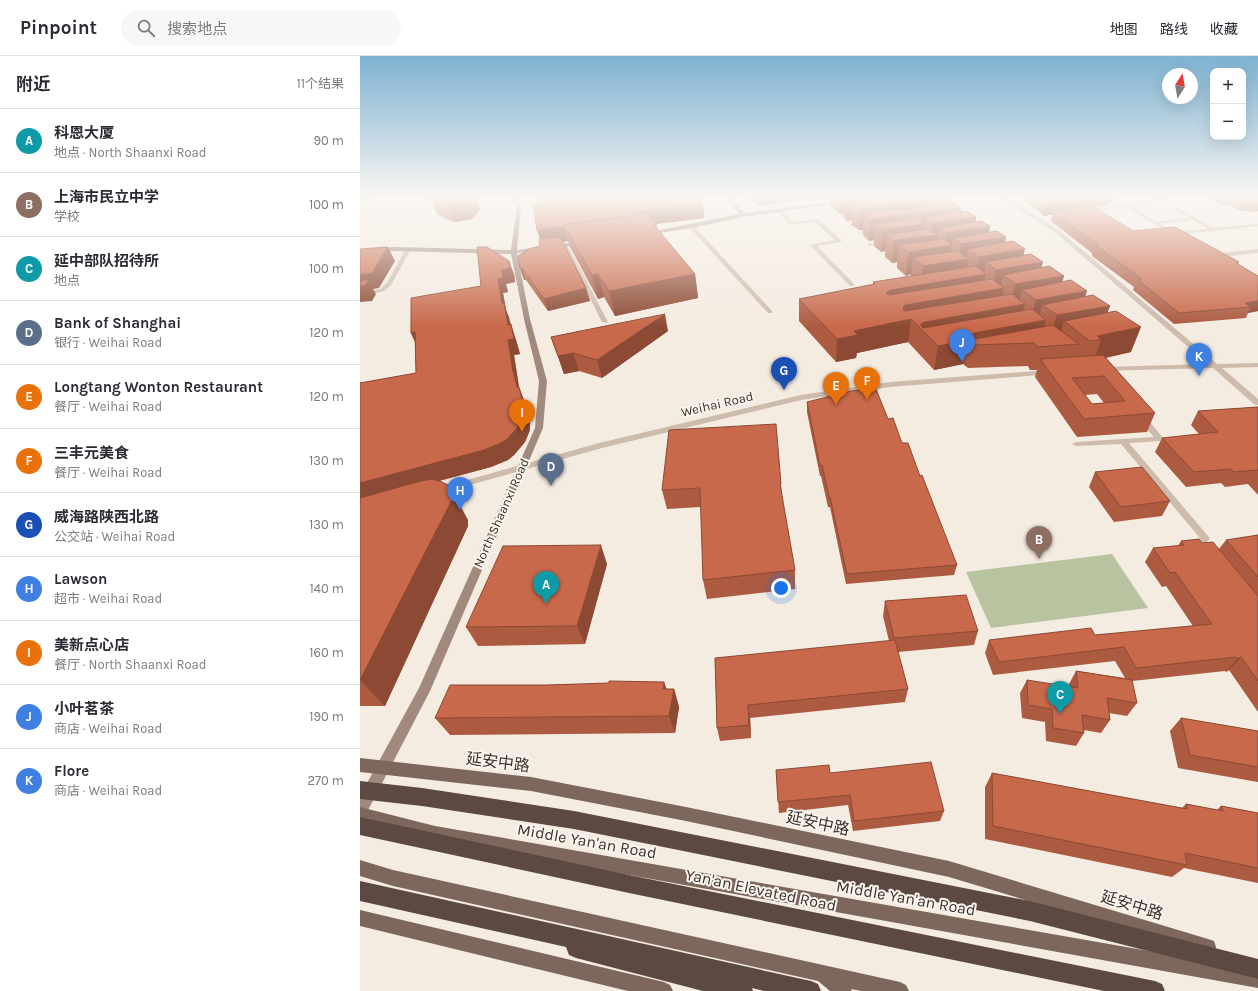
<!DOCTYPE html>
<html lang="zh">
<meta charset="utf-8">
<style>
:root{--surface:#fff;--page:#f7f7f7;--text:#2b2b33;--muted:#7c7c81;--line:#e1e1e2;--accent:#0b8043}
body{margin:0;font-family:Karla,"Noto Sans SC",sans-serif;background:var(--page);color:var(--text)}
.controls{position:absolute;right:12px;top:12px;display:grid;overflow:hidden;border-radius:8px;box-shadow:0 4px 16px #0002}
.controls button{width:36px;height:36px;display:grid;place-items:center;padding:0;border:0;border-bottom:1px solid var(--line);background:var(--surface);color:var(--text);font:20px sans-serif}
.compass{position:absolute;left:802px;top:12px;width:36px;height:36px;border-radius:50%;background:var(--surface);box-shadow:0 4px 16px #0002;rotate:11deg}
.you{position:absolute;left:421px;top:532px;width:14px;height:14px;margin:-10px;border:3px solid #fff;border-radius:50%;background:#1a73e8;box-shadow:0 0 0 6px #1a73e833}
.badge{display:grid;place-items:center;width:26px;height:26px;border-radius:50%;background:var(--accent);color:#fff;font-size:13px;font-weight:700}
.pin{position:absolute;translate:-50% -33px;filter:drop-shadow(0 1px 2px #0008)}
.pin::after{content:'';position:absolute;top:21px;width:14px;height:12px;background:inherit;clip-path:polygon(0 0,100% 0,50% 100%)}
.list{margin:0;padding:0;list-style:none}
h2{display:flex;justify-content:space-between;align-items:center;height:52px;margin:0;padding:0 16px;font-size:17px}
h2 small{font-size:13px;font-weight:400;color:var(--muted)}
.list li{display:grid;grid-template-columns:26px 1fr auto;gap:12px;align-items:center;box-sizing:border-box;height:64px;padding:0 16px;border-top:1px solid var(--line)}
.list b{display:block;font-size:15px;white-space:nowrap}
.list p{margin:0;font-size:13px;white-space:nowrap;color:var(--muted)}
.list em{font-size:13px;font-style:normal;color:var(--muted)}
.icon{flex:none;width:22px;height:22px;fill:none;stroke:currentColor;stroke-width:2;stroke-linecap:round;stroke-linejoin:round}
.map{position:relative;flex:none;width:898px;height:935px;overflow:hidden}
header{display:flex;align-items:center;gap:24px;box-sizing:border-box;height:56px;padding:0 20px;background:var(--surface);border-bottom:1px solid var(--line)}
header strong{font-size:19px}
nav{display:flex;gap:22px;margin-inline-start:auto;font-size:14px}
.search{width:280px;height:36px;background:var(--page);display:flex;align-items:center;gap:10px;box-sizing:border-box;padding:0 14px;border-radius:22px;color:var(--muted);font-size:15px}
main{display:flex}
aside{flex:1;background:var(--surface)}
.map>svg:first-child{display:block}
</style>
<header>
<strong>Pinpoint</strong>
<div class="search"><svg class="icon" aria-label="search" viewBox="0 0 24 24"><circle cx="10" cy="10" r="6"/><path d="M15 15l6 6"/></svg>搜索地点</div>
<nav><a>地图</a><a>路线</a><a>收藏</a></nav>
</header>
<main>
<aside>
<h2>附近<small>11个结果</small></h2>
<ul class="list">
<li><span class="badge" style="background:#0f9aa8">A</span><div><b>科恩大厦</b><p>地点 · North Shaanxi Road</p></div><em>90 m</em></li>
<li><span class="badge" style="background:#8d6e63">B</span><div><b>上海市民立中学</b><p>学校</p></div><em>100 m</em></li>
<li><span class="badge" style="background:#0f9aa8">C</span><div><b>延中部队招待所</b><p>地点</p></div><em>100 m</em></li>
<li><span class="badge" style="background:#5c6f8a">D</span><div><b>Bank of Shanghai</b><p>银行 · Weihai Road</p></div><em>120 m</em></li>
<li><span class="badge" style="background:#e8710a">E</span><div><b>Longtang Wonton Restaurant</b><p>餐厅 · Weihai Road</p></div><em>120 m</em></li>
<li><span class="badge" style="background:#e8710a">F</span><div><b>三丰元美食</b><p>餐厅 · Weihai Road</p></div><em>130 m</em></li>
<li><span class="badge" style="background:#1a4fb4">G</span><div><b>威海路陕西北路</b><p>公交站 · Weihai Road</p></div><em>130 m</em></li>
<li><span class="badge" style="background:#3f7fe0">H</span><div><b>Lawson</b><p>超市 · Weihai Road</p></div><em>140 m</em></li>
<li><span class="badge" style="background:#e8710a">I</span><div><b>美新点心店</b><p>餐厅 · North Shaanxi Road</p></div><em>160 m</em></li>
<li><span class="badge" style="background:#3f7fe0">J</span><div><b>小叶茗茶</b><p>商店 · Weihai Road</p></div><em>190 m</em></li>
<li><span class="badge" style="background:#3f7fe0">K</span><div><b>Flore</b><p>商店 · Weihai Road</p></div><em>270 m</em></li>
</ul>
</aside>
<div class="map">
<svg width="898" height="935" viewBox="0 0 898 935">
<rect width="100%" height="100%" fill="#f4ebe1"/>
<path fill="#b8c4a0" d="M752,498L788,552L631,572L606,516Z"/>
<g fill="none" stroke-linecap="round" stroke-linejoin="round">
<g fill="#cdbbac" fill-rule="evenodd">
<path d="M813,151H817L853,172L898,168V170L813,179L783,161L787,160L796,166L829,162L813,153ZM833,164L848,173L814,176L800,168Z"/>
<path d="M417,153H421L433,166L458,163L481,184V186L457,190L494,228V230H490L450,189L475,184L455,166L430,169L417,155Z"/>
<path d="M329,169H333L412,255V257H408L329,171Z"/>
<path d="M515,174H517V176L499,178L497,177Z"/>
<path d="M525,185H527V187L509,190L506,188Z"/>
<path d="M201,188H205L211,195L248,266L247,267L242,266L206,195L200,189Z"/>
<path d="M46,192L51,193L31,229L24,235L0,240V236L20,233L27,227Z"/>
<path d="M898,193V197L853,202L850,200L853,198Z"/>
<path d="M779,360H785L804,383L800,385L769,387L848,480L850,482L846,487L852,495L850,497H844L835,487L840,482L761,388L716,390L712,388L716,386L794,381L779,364Z"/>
</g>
<g fill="#cdbbac" fill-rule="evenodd">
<path d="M638,140H644L700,175L857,308L898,307V311L862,312L898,343V349H895L853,312L740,315L739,313L743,311L848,308L696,177Z"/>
<path d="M750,140H756L768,148L816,140H828L772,150L787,160L788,161L785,163L766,151L727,158L724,156L762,149Z"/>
<path d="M689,314L693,316L692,318L530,331L441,344L242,392L78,438L73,435L75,433L239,387L441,339L530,326Z"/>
</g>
<g fill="#a18a7d" fill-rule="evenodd">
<path d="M154,140H158L161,150L157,194L221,185L224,187L221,189L157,197L170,263L187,325L183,372L70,635L5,760L0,762V740L59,632L175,372L179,325L164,263L151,198L36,195L0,197V193L36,191L151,194L157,150Z"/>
<path d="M364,140H369L384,157L484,145L486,146L383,161L331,172L287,179L284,177L380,158Z"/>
</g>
<g fill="#7d675c" fill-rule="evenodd">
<path d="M0,702L171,721L326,751L589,805L848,883L854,885L856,891L854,897L848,899L589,821L326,765L171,735L0,716Z"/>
<path d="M0,751L75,770L898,914V932L75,784L0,765Z"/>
<path d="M0,804L33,814L540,926L546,929L549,935H501L491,933L492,935H470L458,925L33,830L0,820Z"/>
<path d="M0,854L304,926L310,929L313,935H268L0,870Z"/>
</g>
<g fill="#5c4a42" fill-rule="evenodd">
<path d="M0,725L62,732L214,755L670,845L898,903V923L670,865L214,773L62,750L0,743Z"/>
<path d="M0,761L269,819L795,925L802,928L805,935H744L269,837L0,779Z"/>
<path d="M0,825L451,925L458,928L461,935H404L392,932L393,935H343L216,902L209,899L206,891L0,845Z"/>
</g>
</g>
<g fill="#ac5a40" fill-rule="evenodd">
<path d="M69,140H116L120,153L112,163L94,166L78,159L73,150Z"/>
<path d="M388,140H584L586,146L601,152V156L616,161L615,166L629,176L646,181L645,187L681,212L704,220L702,226L726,241L750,250L747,257L771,296L746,302L795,357L787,376L717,381L675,321L677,314H670L668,310L608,312L603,308L574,314L548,286L497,297L496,302L476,306L439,265V243L513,228V226L550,220L551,218L548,219L546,220L537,212V206L532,207L525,201V195L521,196L514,190V184L509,185L503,179V174H499L491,169L492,164L487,165L483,161V158H480L470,150V144L465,145L460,141L398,150ZM737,338L744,347L732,348L725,339Z"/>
<path d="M666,140H752L750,148L734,151L773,175L879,206L878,208L898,220V255L888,257L886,262L814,268L773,234L774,231L732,200V197L691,165L693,158L684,160L665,145Z"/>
<path d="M844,140H898L889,156L885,154L880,155L870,150L861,149Z"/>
<path d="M182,147L343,148L344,162L296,168L297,173L335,218L338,242L255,260L244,241L238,243L210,191L208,185L202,186L226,232L230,245L188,255L166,224H164L160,212L180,190V183Z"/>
<path d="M154,218L155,226L146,228L148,236L143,237L146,254L150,269L156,284L160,298L154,299L159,331L165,347L170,368V374L165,386L154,399L148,404L131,411L79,425L108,464V470L25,650H0V327L56,317L55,286L51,277L121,230Z"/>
<path d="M308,275L242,322L219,315L204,318L191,281Z"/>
<path d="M447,346L528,363L542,387L560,420L597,509L594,519L486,528L470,451H468L461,420H460L447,356Z"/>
<path d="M898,351V439L888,428L865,431L861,427L826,431L795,396L802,382L839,378L831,369L838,355Z"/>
<path d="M735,416L810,445L802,460L754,466L729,431Z"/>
<path d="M421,428L422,442L435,514V533L347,543L343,524L341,451L307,453L302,434Z"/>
<path d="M898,479V656L869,614L866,616L865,615L772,625L777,647L767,660L749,657L750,664L741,677L724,674V677L716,690L686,685L685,666L662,662L660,637L667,624L709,631V628L716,615L765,622L755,605L633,619L625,597L629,584L735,579L833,570L806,530L802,531L785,506L793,492L818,490L821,485L842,487L859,493L866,484Z"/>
<path d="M247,508L225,588L118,590L106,571Z"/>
<path d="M525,545L618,575L614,589L538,596L548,633L545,646L390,662L391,682L360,685L357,672L355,602L529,585L523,560Z"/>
<path d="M304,626L306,633H314L319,651L315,677L90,679L75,662L187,629Z"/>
<path d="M821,662L898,675V726L818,712L810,675Z"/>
<path d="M416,714L470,717L584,755L580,765L493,775L488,749L419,757Z"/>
<path d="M632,717L822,752L826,748L857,754L861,750L898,757V827L824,812L812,821L625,783V731Z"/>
</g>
<g fill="#8c4a34" fill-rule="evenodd">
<path d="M1,140H28L2,143Z"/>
<path d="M84,140H116L120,153L112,163L94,166Z"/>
<path d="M398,140H460V141L398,150Z"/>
<path d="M465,140H470V144L465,145Z"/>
<path d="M480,140H530L529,149L533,148L534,140H573L586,142L584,154L601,152L600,163L616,161L614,173L630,170L628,184L646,181L643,197L665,193L661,210L683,206L678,224L704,220L698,240L727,235L721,255L750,250L741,274L704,265L699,283L689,284L697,259L682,249L678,265L686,264L679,286L613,289L610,280L574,286L551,263L548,286L497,297L496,302L476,306L477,283L494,275L526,237L531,234L561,229L563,210L553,201L551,218L548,219L546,220L548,197L539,189L537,206L532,207L534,185L527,179L525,195L521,196L523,174L515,168L514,184L509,185L510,163L504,158L503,174H499L500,153L492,148V164L487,165L488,144L484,141L483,158H480ZM540,142L546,146L544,159L539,158ZM552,152L560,157L559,169L550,167ZM566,161L572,167L571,180L564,178ZM580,172L587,177L585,190L577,187ZM593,182L601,188L598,204L589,206ZM608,193L619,201L615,220L605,221L609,203H607ZM626,206L636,214L632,234L622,236L626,218H624ZM643,219L655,228L650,251L640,252L644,232L640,233ZM662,234L676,244L670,266L660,268L665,248L659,249Z"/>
<path d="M729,140H752L750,148L696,158L693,156V158L684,160L687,147Z"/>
<path d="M761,140H771L761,142Z"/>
<path d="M786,140H798L785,142Z"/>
<path d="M891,142L885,154L880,155L885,143Z"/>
<path d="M895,144H898V155L889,156Z"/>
<path d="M343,148L344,162L286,169L281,155Z"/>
<path d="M204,170L208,185L182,189L177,174Z"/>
<path d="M28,191L35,205L19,232L13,233L16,238L12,245L0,246V219Z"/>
<path d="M149,205L154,218L155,226L146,228L148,236L143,237L146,254L149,261L154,283L151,268L156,284L160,298L154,299L159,331L165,347L170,368V374L165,386L154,399L148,404L131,411L0,446V427L157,331L153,315L148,284V269L142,247L138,223L142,214Z"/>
<path d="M160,212H162L166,224H164Z"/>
<path d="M238,218L244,241L238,243L232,219Z"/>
<path d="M335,218L338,242L255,260L249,235Z"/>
<path d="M226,232L230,245L188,255L184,243Z"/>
<path d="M898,245V255L888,257L891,251L885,247Z"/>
<path d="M305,258L308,275L242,322L237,304Z"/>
<path d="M781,271L771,296L734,304L741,284L737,280Z"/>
<path d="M55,276L58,292L51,277Z"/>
<path d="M608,284L603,308L574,314L578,290Z"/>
<path d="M213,297L219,315L204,318L198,300Z"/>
<path d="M90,430L108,464V470L25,650L0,624Z"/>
<path d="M241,489L247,508L225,588L217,570Z"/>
<path d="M881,601L869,614L866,616L877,603Z"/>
<path d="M304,626L310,643L303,633Z"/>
<path d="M314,633L319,651L315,677L309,660Z"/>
<path d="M388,649L390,662L391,682L389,669Z"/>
</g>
<g fill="#c8694b" stroke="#8c4a34" fill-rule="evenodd">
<path d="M181,140H337L343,148L281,155L284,158L204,169V170L177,174L173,149L182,147Z"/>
<path d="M488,140H518L488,144L484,141Z"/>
<path d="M555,140H584L586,142L546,146L540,142Z"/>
<path d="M677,140H729L687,147Z"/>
<path d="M880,140H898V144H895L891,142L885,143Z"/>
<path d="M531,144L537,148L500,153L492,148Z"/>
<path d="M591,145L601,152L560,157L552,152Z"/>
<path d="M731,149L773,175L815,171L879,206L876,207L898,220V245L885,247L891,251L819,257L777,223H782L735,189H739L693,156Z"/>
<path d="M543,152L551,158L510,163L504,158Z"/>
<path d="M607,155L616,161L572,167L566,161Z"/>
<path d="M288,158L297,169H294L335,218L249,235L238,218L232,219L204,169Z"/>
<path d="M557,163L563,168L523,174L515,168Z"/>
<path d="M621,165L630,170L587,177L580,172Z"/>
<path d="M569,173L578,179L536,184L534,185L527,179Z"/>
<path d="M637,175L646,181L601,188L593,182Z"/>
<path d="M198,181L202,184L226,232L184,243L162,212H160L158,200L169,193L180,190L179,183Z"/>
<path d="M584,183L592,189L550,196L548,197L539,189Z"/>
<path d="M653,185L665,193L619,201L608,193Z"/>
<path d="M28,191L12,217L0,219V193Z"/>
<path d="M117,191H127L149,205L150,212L142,214L143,222L138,223L142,247H144L148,269L151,268L154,283L148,284L153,315L157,331H159L164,352L163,358L159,370L147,383L141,387L124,394L0,427V327L56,317L55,276L51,277V242L121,230Z"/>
<path d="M598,195L609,203L563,210L553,201Z"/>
<path d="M671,198L683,206L636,214L626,206Z"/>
<path d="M616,210L626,218L531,234L526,237L529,239L632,223L644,232L546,249L544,250L543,254L545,255L652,238L665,248L565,266L561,268V270L563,272L672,253L686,264L614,277L610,280L615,283L693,269L719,288L677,291L674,287L613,289L608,284L578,290L551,263L494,275L498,279L477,283L439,243L515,228L513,226Z"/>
<path d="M689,210L704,220L655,228L643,219Z"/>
<path d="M9,223L5,230H0V225Z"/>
<path d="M711,224L727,235L676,244L662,234Z"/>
<path d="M733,239L750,250L697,259L682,249Z"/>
<path d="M756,255L781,271L737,280L741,284L730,285L704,265Z"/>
<path d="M305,258L237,304L213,297L198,300L191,281Z"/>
<path d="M743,299L795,357L724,363L680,303ZM744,320L765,345L732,348L712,322Z"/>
<path d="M516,333L528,363L533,362L542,387H548L560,420L562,419L597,509L487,518L470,441H469L462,409L460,410L447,346L491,335Z"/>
<path d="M898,351V415L897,414L874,416L870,413L834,416L802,382L858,376L838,355Z"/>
<path d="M416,368L421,428H420L435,514L343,524L340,432L302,434L309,374Z"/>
<path d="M782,411L810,445L761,451L735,416Z"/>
<path d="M71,423L82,426L90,430L93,436V442L0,624V442L57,426Z"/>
<path d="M898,479V521L866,484Z"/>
<path d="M839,483L842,487L853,486L898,540V625L881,601L877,603L876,601L776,612L764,591L639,606L629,584L731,572L735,579L852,568L815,516L810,517L793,492L824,489L821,485Z"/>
<path d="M241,489L217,570L106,571L143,490Z"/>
<path d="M606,539L618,575L534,582L525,545Z"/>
<path d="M535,584L548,633L388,649L389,669L357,672L355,602Z"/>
<path d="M716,615L772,624L777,647L747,642L750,664L722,659L724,677L693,672L692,653L668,649L667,624L718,632Z"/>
<path d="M249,625L304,626L303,633H314L309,660L75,662L90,629H187L249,627Z"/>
<path d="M821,662L898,675V711L830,699Z"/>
<path d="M571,706L584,755L494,765L490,739L418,746L416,714L469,709L470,717Z"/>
<path d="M632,717L827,753L826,748L863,755L861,750L898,757V812L825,797L827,809L633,770Z"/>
</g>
<linearGradient id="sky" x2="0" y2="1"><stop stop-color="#7eb2d2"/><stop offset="0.52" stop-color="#faf6f2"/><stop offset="1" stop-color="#faf6f2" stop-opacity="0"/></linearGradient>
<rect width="898" height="271" fill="url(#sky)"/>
<g text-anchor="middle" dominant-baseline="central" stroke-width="4" stroke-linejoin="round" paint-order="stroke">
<g font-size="13" fill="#3b302b" stroke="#fbf5ee">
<text transform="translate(357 348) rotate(-13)">Weihai Road</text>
<text transform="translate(141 457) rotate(-66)">North Shaanxi Road</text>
</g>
<g font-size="16" fill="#3b302b" stroke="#fbf5ee">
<text transform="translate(138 706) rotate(7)">延安中路</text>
<text transform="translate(458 767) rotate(12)">延安中路</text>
<text transform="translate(227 785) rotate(10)">Middle Yan'an Road</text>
<text transform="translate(401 834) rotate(12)">Yan'an Elevated Road</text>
<text transform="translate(546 842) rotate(10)">Middle Yan'an Road</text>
<text transform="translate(772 849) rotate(17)">延安中路</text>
</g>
</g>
</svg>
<div class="controls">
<button>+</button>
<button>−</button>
</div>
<svg class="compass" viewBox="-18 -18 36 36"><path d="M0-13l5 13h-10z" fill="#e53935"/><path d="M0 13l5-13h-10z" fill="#7c7c81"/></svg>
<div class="you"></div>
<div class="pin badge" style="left:186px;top:548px;background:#0f9aa8">A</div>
<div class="pin badge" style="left:679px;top:503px;background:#8d6e63">B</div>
<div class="pin badge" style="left:700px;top:658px;background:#0f9aa8">C</div>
<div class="pin badge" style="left:191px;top:430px;background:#5c6f8a">D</div>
<div class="pin badge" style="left:476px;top:349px;background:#e8710a">E</div>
<div class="pin badge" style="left:507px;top:344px;background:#e8710a">F</div>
<div class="pin badge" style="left:424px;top:334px;background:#1a4fb4">G</div>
<div class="pin badge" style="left:100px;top:454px;background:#3f7fe0">H</div>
<div class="pin badge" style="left:162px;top:376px;background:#e8710a">I</div>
<div class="pin badge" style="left:602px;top:306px;background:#3f7fe0">J</div>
<div class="pin badge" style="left:839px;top:320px;background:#3f7fe0">K</div>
</div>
</main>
